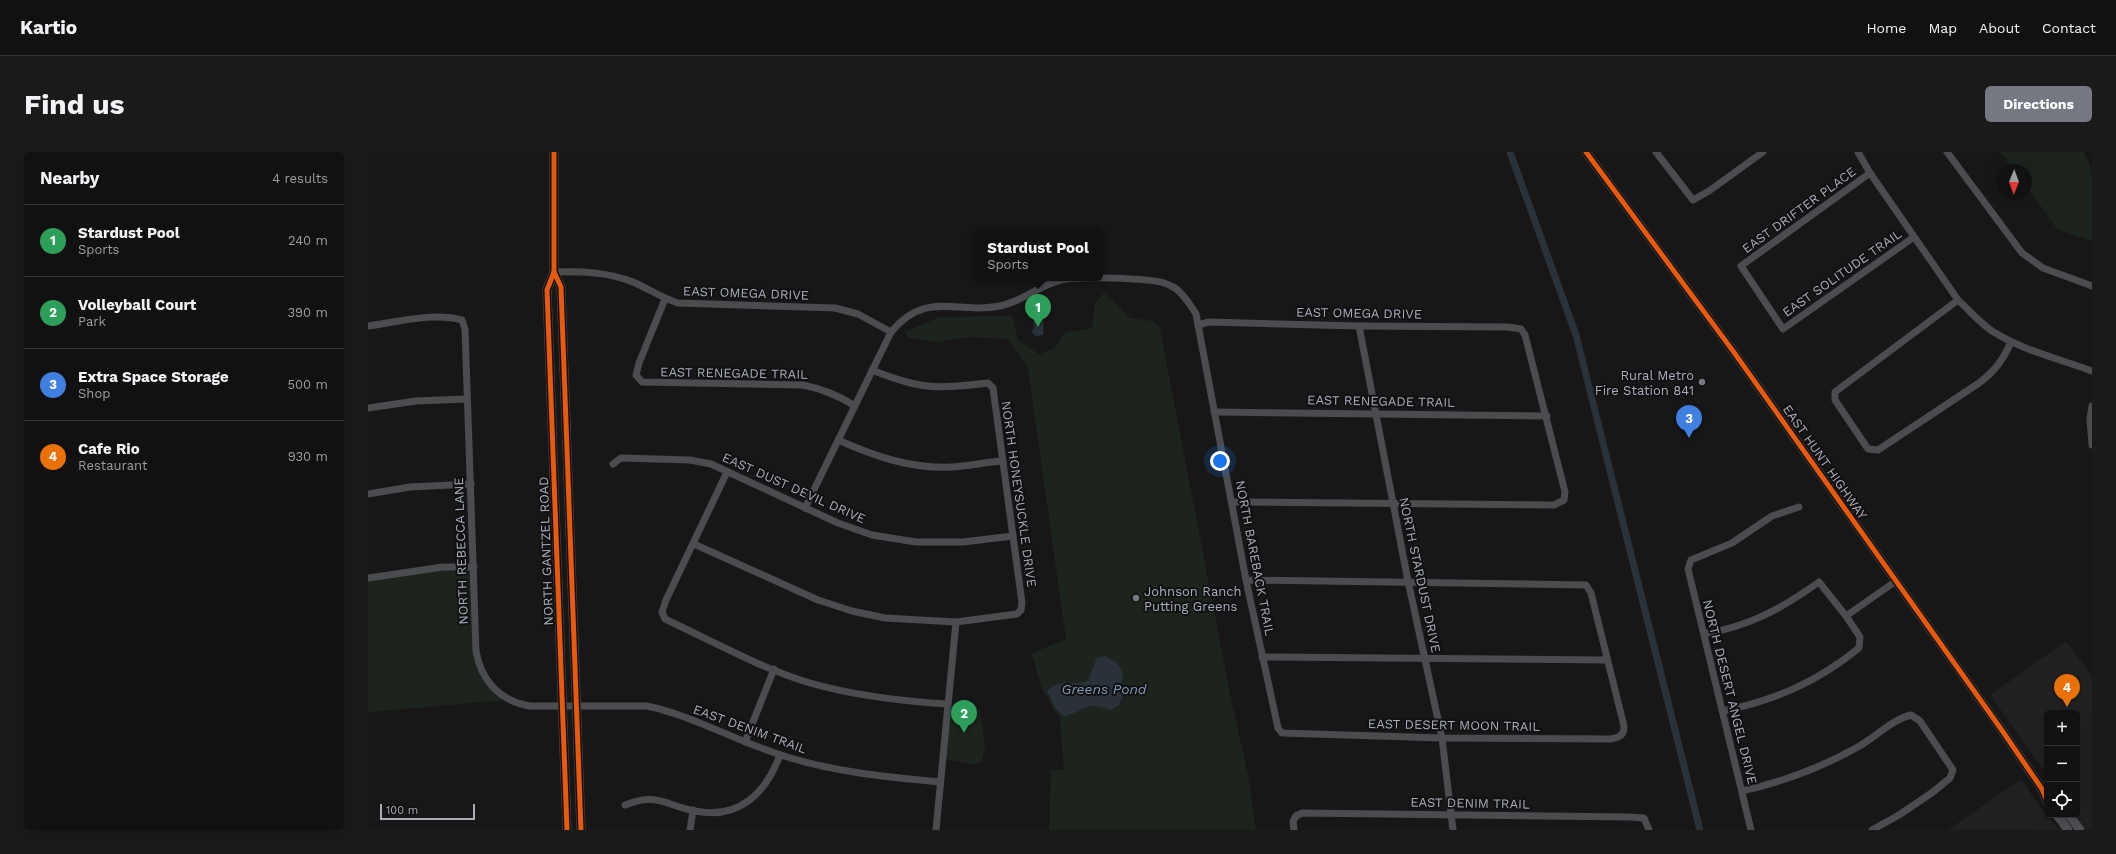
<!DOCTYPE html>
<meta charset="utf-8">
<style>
:root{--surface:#111;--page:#1a1a1a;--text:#f1f3f6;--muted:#9c9d9f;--line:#303131;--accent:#757880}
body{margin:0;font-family:"Work Sans",sans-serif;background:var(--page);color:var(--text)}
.controls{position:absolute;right:12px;bottom:12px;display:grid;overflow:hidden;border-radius:6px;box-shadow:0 4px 16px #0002}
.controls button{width:36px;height:36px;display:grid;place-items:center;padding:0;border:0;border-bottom:1px solid var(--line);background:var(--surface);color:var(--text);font:20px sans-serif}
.compass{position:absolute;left:1628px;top:12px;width:36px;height:36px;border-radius:50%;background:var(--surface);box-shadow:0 4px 16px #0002;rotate:181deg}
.scale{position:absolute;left:12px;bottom:10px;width:95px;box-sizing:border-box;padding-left:4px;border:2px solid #a8adb8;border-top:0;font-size:11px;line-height:14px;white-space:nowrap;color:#a8adb8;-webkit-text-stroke:3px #111113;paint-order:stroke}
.you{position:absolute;left:852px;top:309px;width:14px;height:14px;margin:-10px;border:3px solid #fff;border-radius:50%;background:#1a73e8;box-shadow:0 0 0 6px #1a73e833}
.badge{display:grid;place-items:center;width:26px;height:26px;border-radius:50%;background:var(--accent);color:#fff;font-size:13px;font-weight:700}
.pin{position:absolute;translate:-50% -33px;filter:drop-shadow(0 1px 2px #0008)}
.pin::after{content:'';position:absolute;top:21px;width:14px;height:12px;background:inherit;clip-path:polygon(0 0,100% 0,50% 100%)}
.popup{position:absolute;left:605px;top:77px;width:130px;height:52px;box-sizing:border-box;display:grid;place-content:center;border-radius:6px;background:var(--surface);filter:drop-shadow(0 1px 3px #0005);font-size:13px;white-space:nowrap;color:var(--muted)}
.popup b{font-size:15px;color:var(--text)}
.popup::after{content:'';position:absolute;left:50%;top:100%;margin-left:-8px;border:8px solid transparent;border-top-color:var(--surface)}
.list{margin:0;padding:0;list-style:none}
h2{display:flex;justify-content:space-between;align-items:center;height:52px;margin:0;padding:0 16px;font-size:17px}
h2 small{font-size:13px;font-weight:400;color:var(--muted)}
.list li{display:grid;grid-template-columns:26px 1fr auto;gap:12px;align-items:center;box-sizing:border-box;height:72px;padding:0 16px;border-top:1px solid var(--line)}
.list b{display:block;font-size:15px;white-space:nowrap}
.list p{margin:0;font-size:13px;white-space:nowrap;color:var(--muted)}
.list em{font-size:13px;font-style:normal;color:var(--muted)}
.icon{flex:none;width:22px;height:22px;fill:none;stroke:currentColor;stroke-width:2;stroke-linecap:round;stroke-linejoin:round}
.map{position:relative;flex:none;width:1724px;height:678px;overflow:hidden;border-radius:6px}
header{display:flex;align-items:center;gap:24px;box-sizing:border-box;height:56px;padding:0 20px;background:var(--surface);border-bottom:1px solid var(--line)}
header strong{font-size:19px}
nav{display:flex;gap:22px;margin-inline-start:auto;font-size:14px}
.intro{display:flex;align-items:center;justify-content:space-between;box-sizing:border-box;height:96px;padding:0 24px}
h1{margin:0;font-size:28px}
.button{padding:10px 18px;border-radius:6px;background:var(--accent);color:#fff;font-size:14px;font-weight:700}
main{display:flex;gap:24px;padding:0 24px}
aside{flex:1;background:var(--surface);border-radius:6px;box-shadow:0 4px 16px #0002}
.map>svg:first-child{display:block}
</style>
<header>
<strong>Kartio</strong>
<nav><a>Home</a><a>Map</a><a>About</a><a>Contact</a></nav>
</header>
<div class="intro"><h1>Find us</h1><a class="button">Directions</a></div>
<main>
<aside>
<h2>Nearby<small>4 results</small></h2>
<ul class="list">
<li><span class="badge" style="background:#2e9e5b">1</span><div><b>Stardust Pool</b><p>Sports</p></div><em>240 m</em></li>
<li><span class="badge" style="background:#2e9e5b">2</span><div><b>Volleyball Court</b><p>Park</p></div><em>390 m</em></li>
<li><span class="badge" style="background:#3f7fe0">3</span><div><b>Extra Space Storage</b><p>Shop</p></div><em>500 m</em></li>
<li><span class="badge" style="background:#e8710a">4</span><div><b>Cafe Rio</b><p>Restaurant</p></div><em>930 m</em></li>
</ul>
</aside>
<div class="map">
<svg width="1724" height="678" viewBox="0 0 1724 678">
<rect width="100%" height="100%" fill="#171717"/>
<g fill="#212123">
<path d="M1698,489L1724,524V678H1718L1707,663H1709V561H1679V623L1622,543Z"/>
<path d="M1653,627L1679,665L1692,678H1580Z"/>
</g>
<g fill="#1d241e">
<path d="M1632,0H1716L1724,20V89L1690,78L1658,34V18H1646Z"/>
<path d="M736,141L762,166L785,169L792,177L864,552L880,622L888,678H681L683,617L696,618L692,567L673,535L664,501L698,487L660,216L640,187L600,185L570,190L541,186L537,180L571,165L644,164L650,188L671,202L685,197L697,181L724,176L727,152Z"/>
<path d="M106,415L112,516L139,548L0,560V428Z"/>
<path d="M579,552L607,553L612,558L617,595L613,611L602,612L574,606Z"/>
</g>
<g fill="#2a3239">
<path d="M676,165L675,183L668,184L663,180L666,176L665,167Z"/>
<path d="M737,504L749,511L755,520L753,536L755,545L750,554L742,558C716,548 718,560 696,564L687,556L679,539C693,524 705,537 720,528L729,506Z"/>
</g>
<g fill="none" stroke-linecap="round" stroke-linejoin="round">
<path stroke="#2a3239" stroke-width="7" d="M1142,0L1208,183L1332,678"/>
<g stroke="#4b4c50" stroke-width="7">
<path d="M1288,0L1325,48L1341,39L1395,0"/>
<path d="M1490,0L1502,21L1590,148C1601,158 1611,170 1624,179C1654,198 1691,207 1724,219"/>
<path d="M1579,0L1654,101L1675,116L1724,134"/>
<path d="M1502,21L1373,114L1415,177L1546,85"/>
<path d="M186,120C213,119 239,120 265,130C281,137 294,146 310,151L467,156L490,162L523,180"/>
<path d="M297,147L271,211L268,223L274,230L435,233C455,237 470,243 487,254"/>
<path d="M1590,148L1467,240V248L1500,297L1510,298L1611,231C1627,219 1635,208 1643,190"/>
<path d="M830,173L841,170L991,174L1140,175L1153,177L1157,183L1197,340L1196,348L1186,353L865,350"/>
<path d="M0,174C30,170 64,160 94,168L97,177L108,499C113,529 132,549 162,554H279C326,564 368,589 413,603C465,620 518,625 572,630"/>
<path d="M991,174L1040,429L1074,586L1085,678"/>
<path d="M1724,254L1722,267L1724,293"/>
<path d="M0,256L48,249L99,247"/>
<path d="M846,260L1179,264"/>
<path d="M470,288C506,304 543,317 583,315C601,314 618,310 635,309"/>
<path d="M245,312L253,306L322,308L343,312L470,371L504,383L548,390H595L645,384"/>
<path d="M359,320L298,448L294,460L297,467C344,489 392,516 442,531C487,544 532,549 579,552"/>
<path d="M0,342L42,335L103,332"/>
<path d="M437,356L523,180C559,137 588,163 632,154C654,150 671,133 693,128C709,124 780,126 796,131C799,132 804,134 807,136C816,142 822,153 828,162L878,428L910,576L914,581L1074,586L1243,587C1254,585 1258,581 1255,570L1223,441L1218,433L878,428"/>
<path d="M326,392L450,448L484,459L517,466L588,470L649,462L653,458L654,451L625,236L620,231C569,237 553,238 504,218"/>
<path d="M0,426L75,415H106"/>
<path d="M1478,464L1528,429"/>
<path d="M1336,482C1382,474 1413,457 1451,430L1478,464L1492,485L1491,496C1449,530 1408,548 1355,559"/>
<path d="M894,505L1239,508"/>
<path d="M377,590L406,517"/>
<path d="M1374,639C1414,630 1452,616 1488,596C1507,586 1523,568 1543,563L1552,569L1585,618L1582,626L1565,640L1531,663L1504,678"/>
<path d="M257,653C290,640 296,653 327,659C371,668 398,641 412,603"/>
<path d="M322,678L325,658"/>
<path d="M568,678L588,470"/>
<path d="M926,678L925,669L928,664L934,661L1261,665L1276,666L1281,678"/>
<path d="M1383,678L1320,417L1323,408L1364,391L1404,364L1431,355"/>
</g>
<g stroke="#4d4f52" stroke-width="9">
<path d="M186,0V120L179,138L199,678"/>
<path d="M1218,0L1365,199L1633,577L1674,637L1679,649"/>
<path d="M186,120L193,135L213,678"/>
<path d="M1689,663L1700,678"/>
<path d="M1701,663L1712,678"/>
</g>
<defs>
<g id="cycleway">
<path d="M186,0V120L179,138L199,678"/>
<path d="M1218,0L1365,199L1633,577L1674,637L1679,649"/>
<path d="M186,120L193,135L213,678"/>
</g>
</defs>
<use href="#cycleway" stroke="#111113" stroke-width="8"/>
<use href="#cycleway" stroke="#e8590c" stroke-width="5"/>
</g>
<g fill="#757880" stroke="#111113" stroke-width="1.5">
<circle cx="1334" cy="230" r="4"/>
<circle cx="768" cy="446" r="4"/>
</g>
<g text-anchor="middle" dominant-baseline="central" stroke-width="4" stroke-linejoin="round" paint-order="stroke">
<g font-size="13" fill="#a8adb8" stroke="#111113">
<text transform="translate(1431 58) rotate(-36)">EAST DRIFTER PLACE</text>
<text transform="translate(1474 121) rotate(-35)">EAST SOLITUDE TRAIL</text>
<text transform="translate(378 141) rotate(2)">EAST OMEGA DRIVE</text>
<text transform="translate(991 161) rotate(1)">EAST OMEGA DRIVE</text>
<text transform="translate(366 221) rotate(1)">EAST RENEGADE TRAIL</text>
<text transform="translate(1013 249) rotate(1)">EAST RENEGADE TRAIL</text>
<text transform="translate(1457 310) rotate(55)">EAST HUNT HIGHWAY</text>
<text transform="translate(426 336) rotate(24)">EAST DUST DEVIL DRIVE</text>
<text transform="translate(651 342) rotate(82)">NORTH HONEYSUCKLE DRIVE</text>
<text transform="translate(93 399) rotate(-92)">NORTH REBECCA LANE</text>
<text transform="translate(178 399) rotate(-92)">NORTH GANTZEL ROAD</text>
<text transform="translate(887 406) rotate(79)">NORTH BAREBACK TRAIL</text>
<text transform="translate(1052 423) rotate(78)">NORTH STARDUST DRIVE</text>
<text transform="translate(1362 540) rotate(76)">NORTH DESERT ANGEL DRIVE</text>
<text transform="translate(1086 573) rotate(1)">EAST DESERT MOON TRAIL</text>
<text transform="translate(382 577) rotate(20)">EAST DENIM TRAIL</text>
<text transform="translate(1102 651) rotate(1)">EAST DENIM TRAIL</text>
</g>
<g font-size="13" fill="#a8adb8" stroke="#111113" text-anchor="end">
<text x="1326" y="223">Rural Metro<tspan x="1326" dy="15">Fire Station 841</tspan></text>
<text x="776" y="439" text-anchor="start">Johnson Ranch<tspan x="776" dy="15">Putting Greens</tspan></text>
</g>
<g font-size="14" font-style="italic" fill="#7f9bb3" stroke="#111113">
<text x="736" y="537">Greens Pond</text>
</g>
</g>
</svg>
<div class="controls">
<button>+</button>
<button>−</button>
<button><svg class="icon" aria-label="locate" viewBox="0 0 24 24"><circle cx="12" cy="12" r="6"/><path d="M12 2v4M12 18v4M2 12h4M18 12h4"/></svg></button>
</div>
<svg class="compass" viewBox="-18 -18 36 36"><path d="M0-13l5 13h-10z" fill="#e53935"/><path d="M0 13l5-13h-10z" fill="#9c9d9f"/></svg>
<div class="scale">100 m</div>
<div class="you"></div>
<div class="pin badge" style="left:670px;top:175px;background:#2e9e5b">1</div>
<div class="popup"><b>Stardust Pool</b>Sports</div>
<div class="pin badge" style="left:596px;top:581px;background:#2e9e5b">2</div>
<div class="pin badge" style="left:1321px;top:286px;background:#3f7fe0">3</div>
<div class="pin badge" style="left:1699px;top:555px;background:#e8710a">4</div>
</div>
</main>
